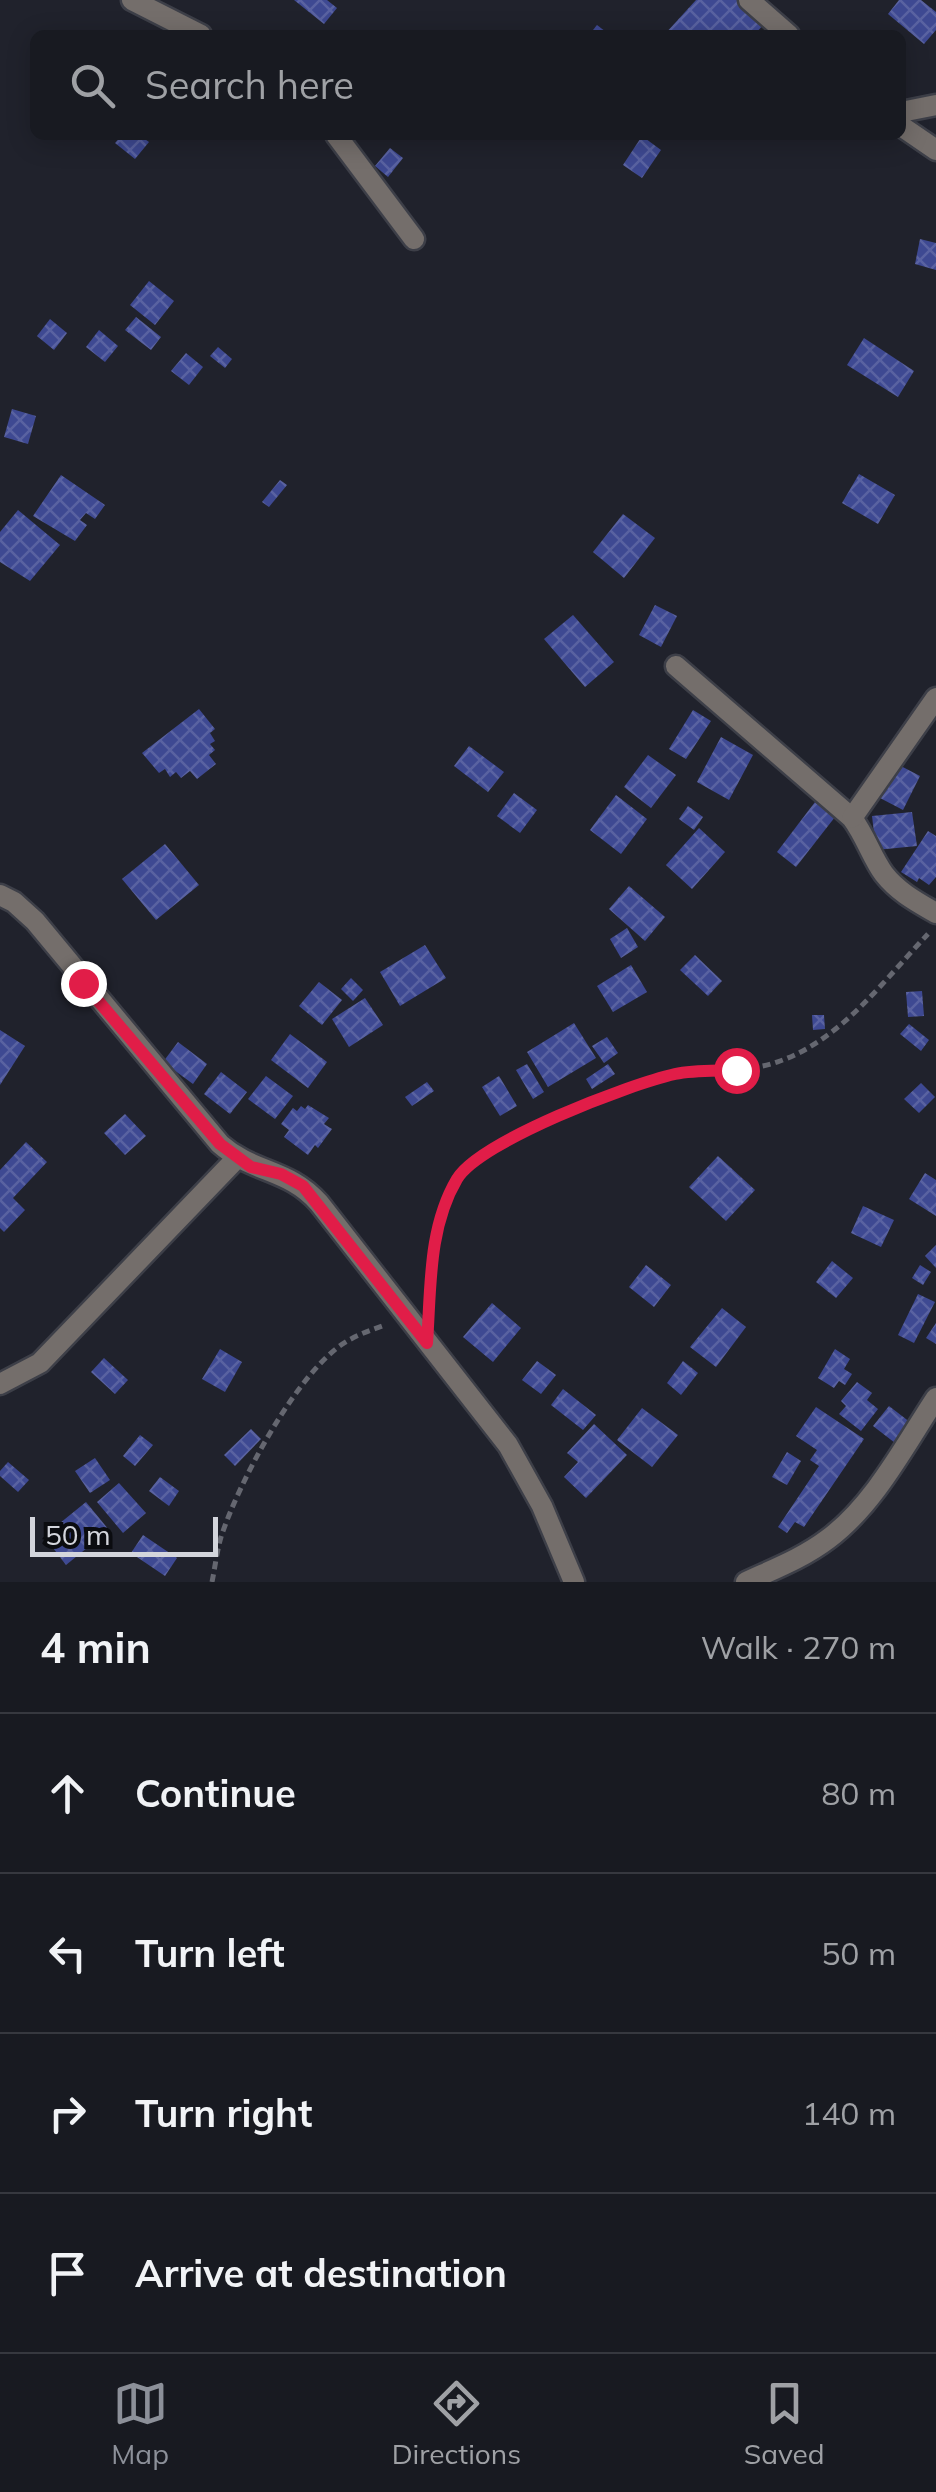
<!DOCTYPE html>
<meta charset="utf-8">
<style>
:root{--surface:#181a21;--page:#21232a;--text:#f1f3f6;--muted:#9fa1a5;--line:#36383f;--accent:#8c9099}
body{margin:0;font-family:Mulish,sans-serif;background:var(--page);color:var(--text)}
.scale{position:absolute;left:30px;bottom:25px;width:188px;box-sizing:border-box;padding-left:10px;border:5px solid #d3d5dc;border-top:0;font-size:28px;line-height:35px;white-space:nowrap;color:#d3d5dc;-webkit-text-stroke:8px #0b0c10;paint-order:stroke}
.stop{position:absolute;width:30px;height:30px;margin:-22px;border:8px solid #e11d48;border-radius:50%;background:#fff}
.stop.end{background:#e11d48;border-color:#fff;box-shadow:0 2px 10px #0008}
.list{margin:0;padding:0;list-style:none}
h2{display:flex;justify-content:space-between;align-items:center;height:130px;margin:0;padding:0 40px;font-size:42px}
h2 small{font-size:32px;font-weight:400;color:var(--muted)}
.list li{display:grid;grid-template-columns:65px 1fr auto;gap:30px;align-items:center;box-sizing:border-box;height:160px;padding:0 40px;border-top:2px solid var(--line)}
.list b{display:block;font-size:38px;white-space:nowrap}
.list em{font-size:32px;font-style:normal;color:var(--muted)}
.icon{flex:none;width:55px;height:55px;fill:none;stroke:currentColor;stroke-width:2;stroke-linecap:round;stroke-linejoin:round}
.map{position:relative;flex:none;width:936px;height:1582px;overflow:hidden}
.search{position:absolute;background:var(--surface);box-shadow:0 5px 25px #0003;left:30px;right:30px;top:30px;height:110px;display:flex;align-items:center;gap:25px;box-sizing:border-box;padding:0 35px;border-radius:15px;color:var(--muted);font-size:38px}
.sheet{height:770px;background:var(--surface)}
nav{display:flex;justify-content:space-around;align-items:center;box-sizing:border-box;height:140px;border-top:2px solid var(--line);background:var(--surface);font-size:28px;color:var(--muted)}
nav a{display:grid;justify-items:center;gap:5px}
nav .on{color:var(--accent)}
.map>svg:first-child{display:block}
</style>
<div class="map">
<svg width="936" height="1582" viewBox="0 0 936 1582">
<defs>
<pattern id="building-cross-hatch" width="8" height="8" patternUnits="userSpaceOnUse" patternTransform="scale(2.5)"><rect width="8" height="8" fill="#3e4992"/><path d="M0 0l8 8M0 8l8-8" fill="none" stroke="#5962a1"/></pattern>
</defs>
<rect width="100%" height="100%" fill="#20222c"/>
<g fill="url(#building-cross-hatch)">
<path d="M294,0H327L337,8L324,24Z"/>
<path d="M696,0H742L766,22L754,35H664Z"/>
<path d="M899,0H921L936,12V30L924,44L888,14Z"/>
<path d="M597,25L610,35H589Z"/>
<path d="M122,135H139L149,142L135,159L115,143Z"/>
<path d="M642,136L661,150L642,178L623,165Z"/>
<path d="M390,148L403,158L388,177L375,166Z"/>
<path d="M920,239L936,243V270L915,264Z"/>
<path d="M149,281L174,301L155,325L130,305Z"/>
<path d="M136,317L161,337L151,350L125,330Z"/>
<path d="M50,319L67,333L54,350L37,336Z"/>
<path d="M99,330L118,346L105,362L86,347Z"/>
<path d="M864,338L914,371L898,397L847,365Z"/>
<path d="M218,347L232,359L225,368L210,356Z"/>
<path d="M186,353L203,367L189,385L171,371Z"/>
<path d="M12,409L36,416L28,444L4,437Z"/>
<path d="M859,474L895,495L878,524L842,503Z"/>
<path d="M61,475L105,505L95,519L86,513L80,520L87,525L75,541L33,516Z"/>
<path d="M280,480L287,485L269,507L262,502Z"/>
<path d="M18,510L60,545L30,581L0,562V532Z"/>
<path d="M623,514L655,538L624,578L593,552Z"/>
<path d="M655,605L677,616L661,647L639,635Z"/>
<path d="M573,615L614,662L585,687L544,639Z"/>
<path d="M199,709L215,729L210,733L215,741L210,744L215,750L209,755L216,764L197,779L190,771L181,778L176,772L170,777L165,769L159,773L142,753Z"/>
<path d="M693,710L711,721L686,759L669,749Z"/>
<path d="M721,737L753,755L729,800L697,782Z"/>
<path d="M469,746L504,772L488,792L454,766Z"/>
<path d="M648,755L676,775L651,808L624,787Z"/>
<path d="M897,764L920,776L903,810L880,798Z"/>
<path d="M514,793L537,810L520,833L497,816Z"/>
<path d="M616,795L647,819L621,854L590,830Z"/>
<path d="M815,802L835,817L796,867L777,852Z"/>
<path d="M688,806L703,817L694,830L679,819Z"/>
<path d="M912,812L917,846L876,850L872,816Z"/>
<path d="M699,828L725,852L692,889L666,865Z"/>
<path d="M928,831L936,836V877L929,885L919,878L917,882L901,872Z"/>
<path d="M165,844L199,885L156,920L122,879Z"/>
<path d="M629,886L665,917L645,941L609,909Z"/>
<path d="M627,928L638,947L621,958L610,939Z"/>
<path d="M425,945L446,978L400,1006L380,972Z"/>
<path d="M695,955L722,981L708,996L680,970Z"/>
<path d="M631,965L647,992L613,1012L597,986Z"/>
<path d="M351,978L363,990L353,1001L341,989Z"/>
<path d="M319,982L342,1000L322,1025L299,1006Z"/>
<path d="M922,991L924,1016L908,1017L906,992Z"/>
<path d="M365,998L383,1025L349,1047L332,1019Z"/>
<path d="M812,1015H824L825,1029L813,1030Z"/>
<path d="M574,1023L596,1058L548,1087L527,1052Z"/>
<path d="M909,1024L929,1040L921,1051L900,1034Z"/>
<path d="M0,1030L25,1046L0,1085Z"/>
<path d="M290,1034L327,1062L308,1088L271,1060Z"/>
<path d="M607,1037L618,1053L604,1063L592,1046Z"/>
<path d="M178,1042L207,1064L193,1084L163,1062Z"/>
<path d="M527,1064L544,1092L533,1099L516,1070Z"/>
<path d="M608,1064L615,1074L592,1089L586,1079Z"/>
<path d="M221,1072L247,1092L230,1114L204,1094Z"/>
<path d="M266,1076L293,1096L275,1119L248,1099Z"/>
<path d="M499,1076L517,1106L500,1116L482,1087Z"/>
<path d="M427,1082L434,1091L412,1106L405,1097Z"/>
<path d="M921,1083L935,1097L919,1113L904,1099Z"/>
<path d="M308,1105L329,1118L324,1124L332,1129L318,1148L315,1145L308,1155L284,1137L289,1130L281,1124L293,1108L297,1111L301,1106L305,1109Z"/>
<path d="M125,1114L146,1136L125,1155L104,1133Z"/>
<path d="M26,1142L47,1162L13,1198L25,1210L4,1232L0,1228V1170Z"/>
<path d="M718,1156L755,1190L726,1221L689,1187Z"/>
<path d="M925,1173L936,1180V1216L909,1199Z"/>
<path d="M863,1206L894,1220L881,1247L851,1233Z"/>
<path d="M936,1245V1268L925,1256Z"/>
<path d="M832,1261L853,1278L836,1298L816,1282Z"/>
<path d="M646,1265L671,1285L654,1307L629,1287Z"/>
<path d="M920,1265L931,1272L923,1285L912,1278Z"/>
<path d="M918,1294L935,1302L914,1343L898,1335Z"/>
<path d="M492,1303L521,1328L493,1362L463,1337Z"/>
<path d="M722,1308L746,1327L716,1367L690,1347Z"/>
<path d="M936,1323V1344L926,1338Z"/>
<path d="M220,1349L242,1362L225,1392L202,1379Z"/>
<path d="M835,1349L850,1359L844,1369L852,1374L845,1385L839,1381L834,1388L818,1378Z"/>
<path d="M104,1358L128,1380L115,1394L91,1372Z"/>
<path d="M537,1361L556,1375L541,1394L522,1380Z"/>
<path d="M683,1361L698,1373L681,1395L667,1383Z"/>
<path d="M857,1382L872,1393L867,1400L878,1409L861,1431L839,1414L846,1406L841,1401Z"/>
<path d="M563,1389L596,1415L583,1430L551,1405Z"/>
<path d="M889,1406L915,1426L899,1446L873,1426Z"/>
<path d="M816,1407L864,1439L804,1527L795,1522L787,1533L778,1527L819,1466L810,1460L817,1450L796,1436Z"/>
<path d="M642,1408L678,1435L652,1467L617,1440Z"/>
<path d="M594,1424L627,1455L586,1498L564,1477L578,1462L567,1453Z"/>
<path d="M251,1429L261,1439L235,1466L224,1455Z"/>
<path d="M140,1435L153,1445L135,1466L123,1456Z"/>
<path d="M787,1452L801,1461L787,1485L772,1477Z"/>
<path d="M95,1458L110,1480L90,1493L75,1471Z"/>
<path d="M8,1462L29,1480L18,1492L0,1476V1471Z"/>
<path d="M160,1477L179,1491L169,1506L149,1491Z"/>
<path d="M119,1483L146,1513L123,1533L97,1502Z"/>
<path d="M86,1502L109,1530L66,1565L44,1536Z"/>
<path d="M143,1535L177,1558L165,1576L131,1553Z"/>
</g>
<g fill="none" stroke-linecap="round" stroke-linejoin="round">
<defs>
<g id="minor">
<path d="M132,0L201,35"/>
<path d="M749,0L789,35"/>
<path d="M901,112L936,105"/>
<path d="M901,126L936,150"/>
<path d="M336,135L414,239"/>
<path d="M676,666L852,818C866,837 872,858 884,874C898,892 917,902 936,913"/>
<path d="M852,818L936,698"/>
<path d="M0,895L14,902L35,921L220,1144C254,1174 288,1168 319,1203L508,1445L542,1506L574,1582"/>
<path d="M0,1384L40,1363L236,1159"/>
<path d="M746,1582C774,1569 803,1558 828,1539C874,1505 905,1445 936,1398"/>
</g>
</defs>
<use href="#minor" stroke="#3d3f48" stroke-width="25"/>
<g stroke="#656770" stroke-width="5" stroke-dasharray="8 5" stroke-linecap="butt">
<path d="M429,1310C434,1265 432,1219 458,1178C482,1140 628,1085 674,1074C708,1066 746,1074 780,1061C842,1039 884,980 928,934"/>
<path d="M212,1582C215,1567 217,1551 221,1537C239,1482 292,1383 337,1348C351,1337 368,1331 385,1325"/>
</g>
<use href="#minor" stroke="#746e6b" stroke-width="20"/>
</g>
<g fill="none" stroke-linecap="round" stroke-linejoin="round">
<path stroke="#e11d48" stroke-width="12" d="M83,983L220,1144L251,1167L281,1174L303,1186L427,1343C431,1288 428,1228 457,1179C480,1141 630,1084 675,1074C694,1070 716,1071 736,1070"/>
</g>
</svg>
<div class="scale">50 m</div>
<div class="stop" style="left:736px;top:1070px"></div>
<div class="stop end" style="left:83px;top:983px"></div>
<div class="search"><svg class="icon" aria-label="search" viewBox="0 0 24 24"><circle cx="10" cy="10" r="6"/><path d="M15 15l6 6"/></svg>Search here</div>
</div>
<section class="sheet">
<h2>4 min<small>Walk · 270 m</small></h2>
<ul class="list">
<li><svg class="icon" aria-label="ahead" viewBox="0 0 24 24"><path d="M12 20V5M6 11l6-6 6 6"/></svg><div><b>Continue</b></div><em>80 m</em></li>
<li><svg class="icon" aria-label="left" viewBox="0 0 24 24"><path d="M17 20v-9H6M10 6l-5 5 5 5"/></svg><div><b>Turn left</b></div><em>50 m</em></li>
<li><svg class="icon" aria-label="right" viewBox="0 0 24 24"><path d="M7 20v-9h11M14 6l5 5-5 5"/></svg><div><b>Turn right</b></div><em>140 m</em></li>
<li><svg class="icon" aria-label="arrive" viewBox="0 0 24 24"><path d="M6 21V4h12l-3 4 3 4H6"/></svg><div><b>Arrive at destination</b></div></li>
</ul>
</section>
<nav>
<a class="on"><svg class="icon" aria-label="map" viewBox="0 0 24 24"><path d="M3 6l6-2 6 2 6-2v14l-6 2-6-2-6 2zM9 4v14M15 6v14"/></svg>Map</a>
<a><svg class="icon" aria-label="directions" viewBox="0 0 24 24"><path d="M12 3l9 9-9 9-9-9zM9 14v-3h6M13 9l2 2-2 2"/></svg>Directions</a>
<a><svg class="icon" aria-label="saved" viewBox="0 0 24 24"><path d="M7 4h10v16l-5-4-5 4z"/></svg>Saved</a>
</nav>
